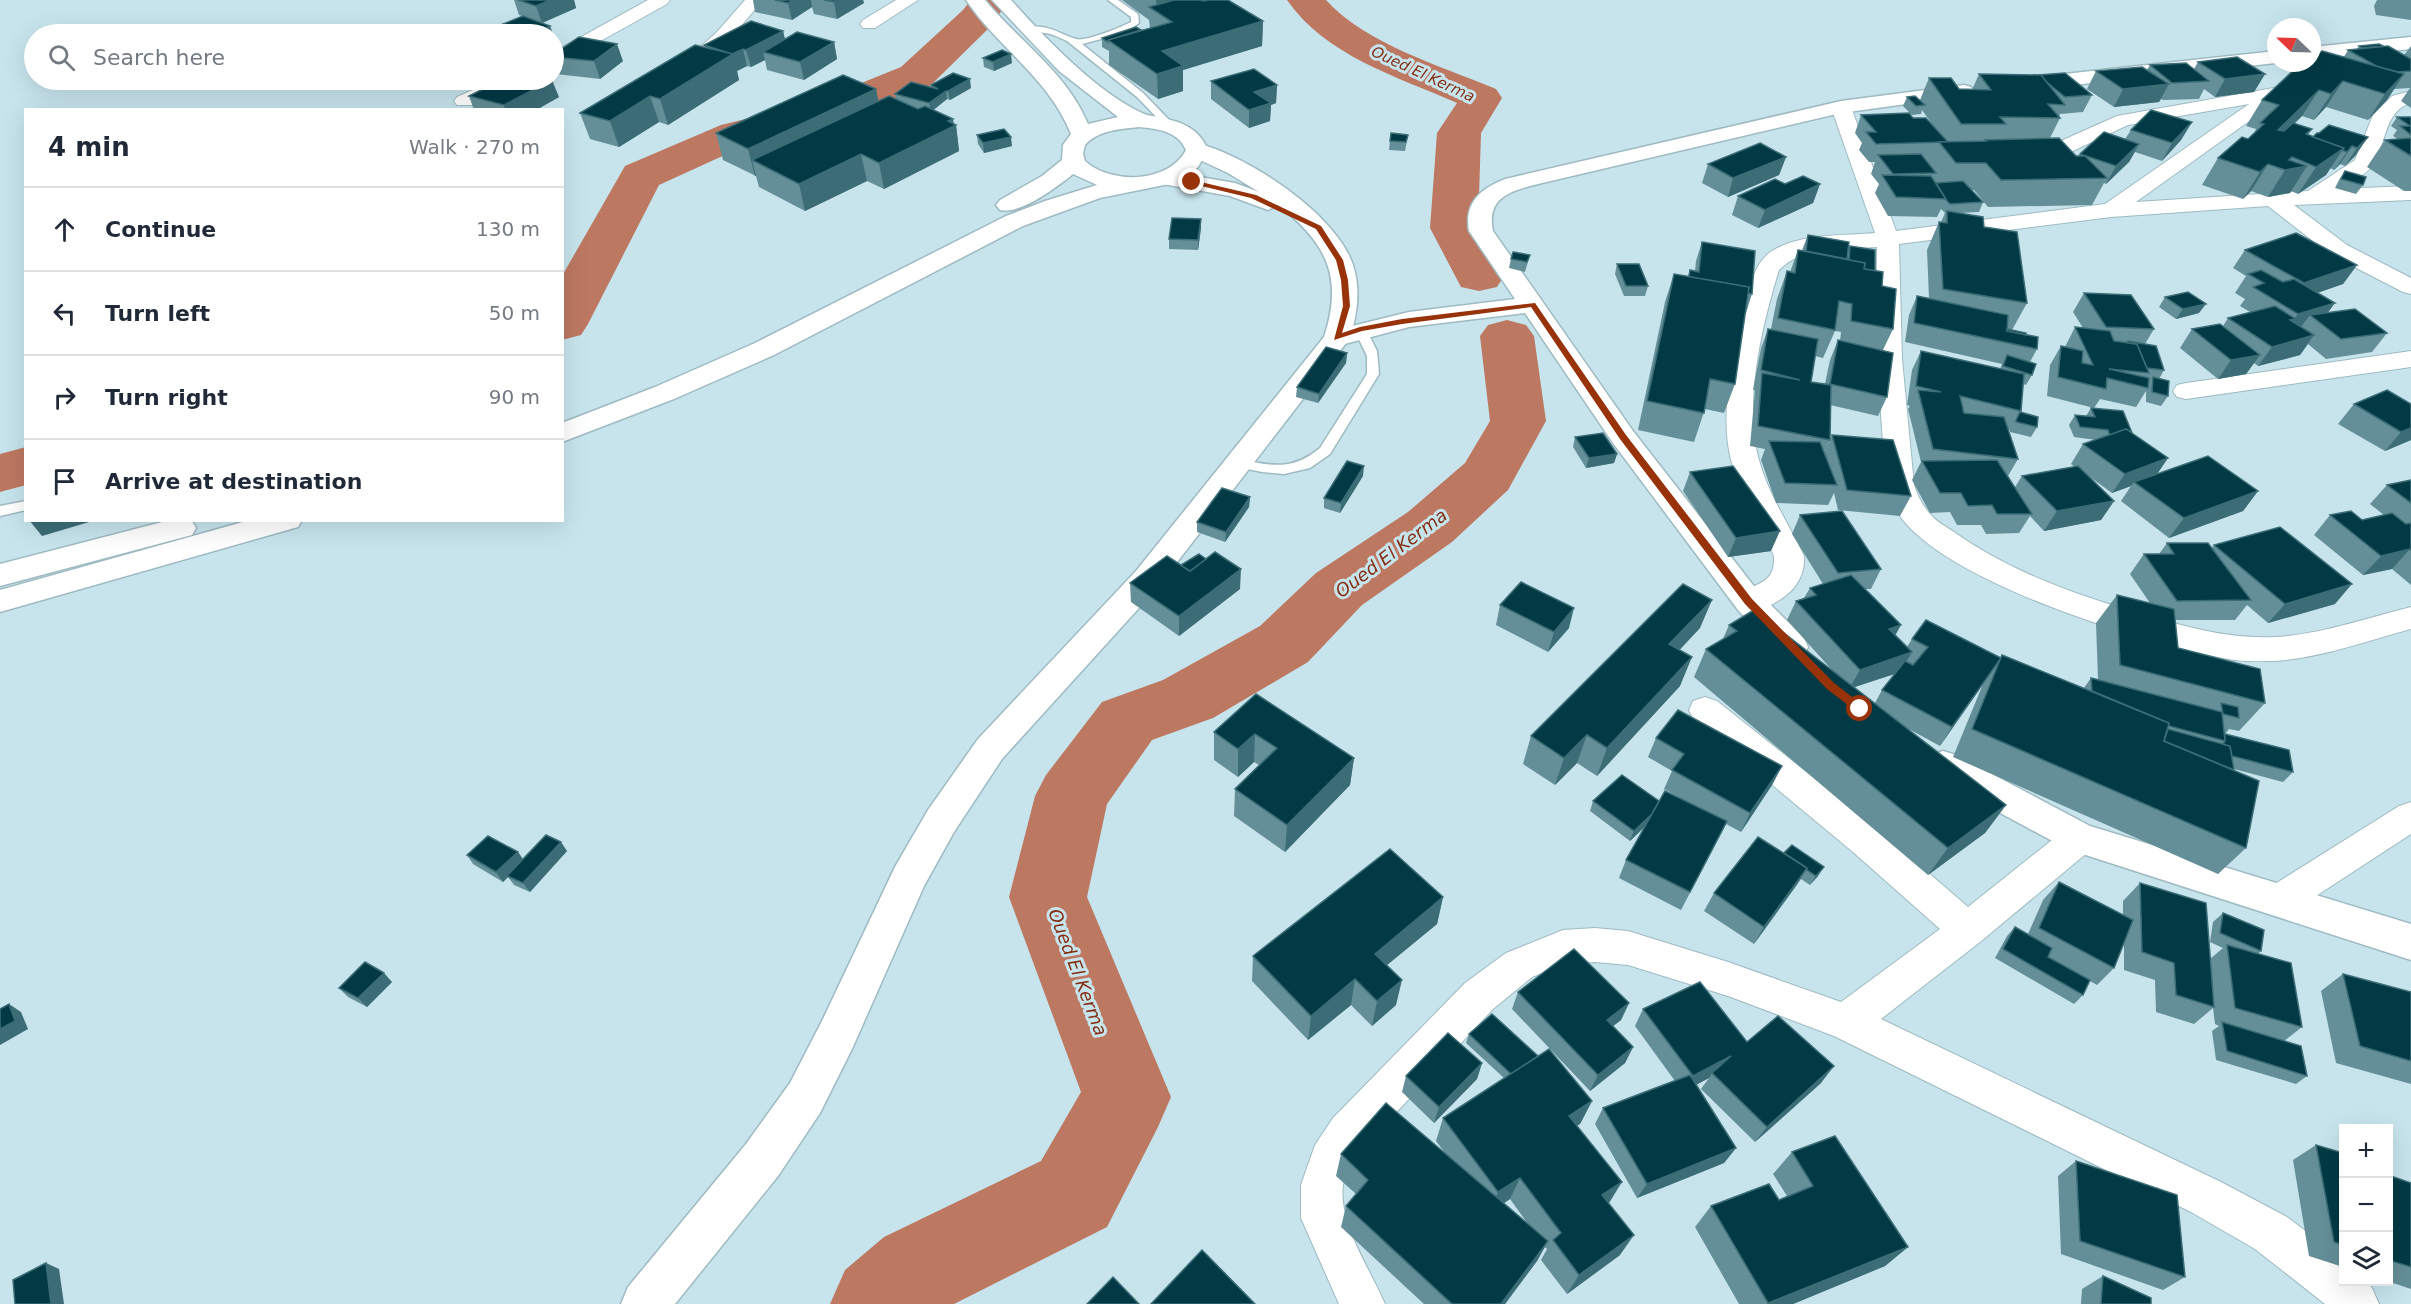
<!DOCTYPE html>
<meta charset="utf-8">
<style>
:root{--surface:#fff;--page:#f6f6f7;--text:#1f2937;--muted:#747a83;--line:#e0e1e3}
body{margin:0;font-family:"DejaVu Sans",sans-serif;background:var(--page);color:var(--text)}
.controls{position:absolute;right:18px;bottom:18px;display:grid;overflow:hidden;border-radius:0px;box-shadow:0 6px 24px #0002}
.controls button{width:54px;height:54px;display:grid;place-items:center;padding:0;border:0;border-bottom:2px solid var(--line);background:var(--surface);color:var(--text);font:30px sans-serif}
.compass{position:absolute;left:2267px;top:18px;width:54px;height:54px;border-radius:50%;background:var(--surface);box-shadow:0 6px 24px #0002;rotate:293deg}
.stop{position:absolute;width:18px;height:18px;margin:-14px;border:4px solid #983209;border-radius:50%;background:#fff}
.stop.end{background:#983209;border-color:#fff;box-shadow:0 2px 6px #0008}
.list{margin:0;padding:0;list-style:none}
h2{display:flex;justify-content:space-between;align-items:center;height:78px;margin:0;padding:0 24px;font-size:26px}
h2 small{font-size:20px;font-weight:400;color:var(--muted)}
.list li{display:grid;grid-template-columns:39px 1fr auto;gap:18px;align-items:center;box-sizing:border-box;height:84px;padding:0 24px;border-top:2px solid var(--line)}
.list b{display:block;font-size:22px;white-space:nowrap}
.list em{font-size:20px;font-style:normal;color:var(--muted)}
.icon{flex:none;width:33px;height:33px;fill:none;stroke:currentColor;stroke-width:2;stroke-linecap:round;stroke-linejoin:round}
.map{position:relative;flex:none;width:2411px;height:1304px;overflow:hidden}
.search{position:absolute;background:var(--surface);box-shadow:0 6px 24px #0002;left:24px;top:24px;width:540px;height:66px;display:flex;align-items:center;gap:15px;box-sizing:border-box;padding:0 21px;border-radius:33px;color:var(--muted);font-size:22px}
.panel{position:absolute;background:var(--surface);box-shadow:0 6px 24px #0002;left:24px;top:108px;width:540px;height:414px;border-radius:0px}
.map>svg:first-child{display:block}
</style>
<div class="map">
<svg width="2411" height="1304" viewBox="0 0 2411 1304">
<rect width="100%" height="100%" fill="#c7e4ec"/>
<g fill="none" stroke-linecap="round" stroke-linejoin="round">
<g fill="#bd7862" fill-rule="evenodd">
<path d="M971,0H1009L991,26L931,85L841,121L751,143L659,185L588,324L581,335L562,340V276L625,166L721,125L812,103L901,67L963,10Z"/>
<path d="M1287,0H1326C1364,43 1443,67 1496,89L1502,98L1481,133L1478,228L1504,276L1497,287L1479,291L1461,287L1430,228L1437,133L1457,103C1396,76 1326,56 1287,0Z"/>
<path d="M1507,320L1526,325L1534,336L1546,421L1508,490L1452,542L1362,605L1308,662L1213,718L1152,740L1107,804L1087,897L1171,1097L1158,1127L1107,1227L954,1304H830L845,1270L884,1237L1041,1161L1081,1092L1009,897L1035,796L1046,775L1102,702L1163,680L1260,626L1316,573L1408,512L1465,463L1490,421L1480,336L1488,325Z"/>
<path d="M26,447V485L0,492V454Z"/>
</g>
<defs>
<g id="lane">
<path d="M1108,0H1118L1138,14L1139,23L1124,33L1082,44L1143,93L1172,123V127H1166L1137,97L1067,41L1051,34L1026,30C1041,20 1061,35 1076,39C1086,42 1121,27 1131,22V17Z"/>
<path d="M1360,325L1366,329L1377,351L1379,374L1330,454L1310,468L1284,474L1262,472L1233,466L1231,463L1233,460L1238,459C1271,466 1293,471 1320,448L1367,374V356L1354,329Z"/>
<path d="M26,501V510L0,516V506Z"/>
</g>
<g id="street">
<path d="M648,0H670L667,4L561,63L554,65V52Z"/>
<path d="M745,0H763L729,40L702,66H688L686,62L688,58L717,32Z"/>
<path d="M896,0H918L875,28H863L860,24L863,20Z"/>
<path d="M495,80H520L517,84L471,105H457L454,101L457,97Z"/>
<path d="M2279,87L2286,89L2289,93L2286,97L2280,99L2136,202L2308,191L2355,160L2373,115L2392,96L2411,91V103C2384,110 2386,146 2373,165C2366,175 2349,183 2339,189L2411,186V200L2294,205L2347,245L2411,278V294L2403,292L2331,255L2268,206L2111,217L1899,244L1902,359L1914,485C1918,497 1923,507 1932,516C1938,523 1947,527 1954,532C2012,573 2081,597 2149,616C2190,628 2230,639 2274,637C2319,635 2367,618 2411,607V629C2367,641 2320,658 2274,661C2260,661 2242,662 2228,659C2151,645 1925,578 1893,504C1883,480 1884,454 1882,428C1877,368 1876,308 1877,247C1844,249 1804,245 1779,270C1762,325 1743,404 1759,460C1768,494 1789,524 1804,556C1806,589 1777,605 1749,613L1738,610L1734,602C1747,580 1776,590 1774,556C1760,524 1740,494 1731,460C1719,411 1733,360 1745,312C1750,291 1752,264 1772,251C1801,233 1842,236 1875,233L1831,107L1834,103H1848L1851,107L1896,231L2105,204L2249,104L2128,125L2060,157L2027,165L2020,163L2017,159L2020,155L2045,148L2117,116Z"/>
<path d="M2411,351V367L2186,399L2177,397L2173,391L2177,385L2186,383Z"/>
<path d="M1705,697L1717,701L1879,830L1968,907L2067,828L2080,823L2093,828L2098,838L2093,848L1980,942L1881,1019L2221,1182L2287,1217L2344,1260V1282H2366L2372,1288L2379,1304H2325L2255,1249L2191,1212L1834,1036L1728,996L1628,965L1595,962L1565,964L1532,977L1493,1009L1363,1148C1355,1159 1345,1171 1343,1185C1338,1223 1370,1269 1385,1304H1339L1301,1218V1185L1315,1145L1333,1118L1465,983L1506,953L1563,930L1595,928L1628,931L1728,962L1841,1002L1940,929L1853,852L1693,719L1689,710L1693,701Z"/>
<path d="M2411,802V834L2293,911L2280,916L2267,911L2262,900L2267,889L2399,806Z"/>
</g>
<g id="secondary">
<path d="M2411,37V49L2312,59V47Z"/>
<path d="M2276,51V63L2027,90L2020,88L2017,84L2020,80L2027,78Z"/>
<path d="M1964,85L1971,87L1974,91L1971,95L1841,113L1538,184C1511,191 1486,197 1493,231L1633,431L1760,594L1804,638L1808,647L1804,656L1792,659L1780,656L1738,610L1613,443L1525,313L1409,327L1337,346L1328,344L1324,338L1328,332L1409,312L1515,299L1469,231C1464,203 1480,189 1505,179L1841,101Z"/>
<path d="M1943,751L1956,755L2090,826L2411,924V960L2067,849L1930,775L1925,765L1930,755Z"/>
</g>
<path id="primary" d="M1197,143C1248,156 1336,214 1353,265C1361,290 1357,314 1350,338L1158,587L1002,759L954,832L924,886L852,1049L820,1113L778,1176L675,1304H621L628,1287L746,1144L790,1083L822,1021L895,867L928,810L978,739L1136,571L1324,337C1344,277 1326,242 1278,205L1268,210L1230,196L1157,183L1154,178L1157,173L1165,171L1235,183L1259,192L1228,173L1189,155L1186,150L1189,145Z"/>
<g id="highway">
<path d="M966,0H985C1019,41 1067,73 1088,124L1118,117L1059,71L992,0H1011C1045,38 1097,93 1144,114C1149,116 1156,116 1162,118C1183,122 1199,129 1208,150L1198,167L1188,177L1174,183L1100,198L1023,226L774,355L674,399L562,442V423L655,387L755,343L1006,216L1045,201L1097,185L1073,174C1057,187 1020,215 1000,210L996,205L1000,200L1042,176L1062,160L1063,145L1071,134C1048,77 999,49 966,0ZM1140,127C1158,129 1178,131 1186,150C1169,183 1111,185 1085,161L1083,154L1085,145C1098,130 1121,129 1140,127Z"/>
<path d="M170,520L192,521L196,528L192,535L0,586V564Z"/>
<path d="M250,520H302L298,527L0,612V590Z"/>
</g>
</defs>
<use href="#lane" stroke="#9ebac2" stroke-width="3"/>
<use href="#street" stroke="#9ebac2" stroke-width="2"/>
<use href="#secondary" stroke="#9ebac2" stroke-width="3"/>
<use href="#primary" stroke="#9ebac2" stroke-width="3"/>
<use href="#highway" stroke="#9ebac2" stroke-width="3"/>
<use href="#lane" fill="#fff" fill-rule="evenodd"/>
<use href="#street" fill="#fff" fill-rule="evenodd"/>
<use href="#secondary" fill="#fff" fill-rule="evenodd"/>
<use href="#primary" fill="#fff" fill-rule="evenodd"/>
<use href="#highway" fill="#fff" fill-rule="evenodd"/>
</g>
<g fill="#648f98" fill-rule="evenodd">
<path d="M514,0H574L576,8L542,23L553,34H484L483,32L522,16L519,15Z"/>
<path d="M753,0H863L864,3L837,19L814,14L812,7L792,20L755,12Z"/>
<path d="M1122,0H1228L1263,21L1262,46L1183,70V91L1158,99L1109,65V51L1102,47V38L1150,28L1149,20Z"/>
<path d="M2377,0H2411V20L2376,15L2374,6Z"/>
<path d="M783,31L785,39L834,42L837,59L804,80L767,70L765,60L751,67L747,66L737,71L739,80L668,125L659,122L619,147L590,139L580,113L704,47V45Z"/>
<path d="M2359,46L2404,55L2411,46V108L2401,101L2410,88L2394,89L2387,100L2368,120L2326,107L2314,120L2302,116L2295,123L2312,129L2308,135L2313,137L2319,133L2368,137L2355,156L2345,166L2340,164L2334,170L2330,168L2326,175L2298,194L2291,191L2290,193L2268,197L2251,191L2243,199L2202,185L2218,158L2248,139L2254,134L2256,129L2246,126L2262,100L2302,69L2344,57L2348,50L2357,49Z"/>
<path d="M554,54L623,61L600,79L556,74L554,67Z"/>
<path d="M983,58L1012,63L994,71L984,67Z"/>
<path d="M2198,62L2265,74L2254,92L2215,97L2204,89L2199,99L2163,100L2161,99L2159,102L2114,107L2087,89L2096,71L2147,70L2150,65L2194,69Z"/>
<path d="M1979,74L2038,75L2092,95L2083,112L2060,114L2059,117L2060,118L2050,138L2076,156H2079L2080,154L2125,139L2131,130L2192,122L2181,140L2162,161L2135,152L2129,162L2106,184L2104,183L2092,205L1988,207L1974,190H1971L1983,202L1979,212L1959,213L1984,227L2027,303L2012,330L2026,335L2037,349L2030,362L2032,375L2026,385L2023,384L2021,411L2020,412L2037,427L2031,437L2010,432V430H2008L2018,459L2008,476L2015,487L2022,476L2075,467L2071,464L2083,444L2096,440L2074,437L2069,425L2075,415L2086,416L2091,408H2094L2047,396L2050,365L2061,346L2065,347L2075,327L2083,328L2073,312L2084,293L2154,329L2145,344L2164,370L2159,379L2168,396L2161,406L2146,402V391L2136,407L2100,399L2094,408L2168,458L2157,474L2258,491L2243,511L2169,538L2121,501L2131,486L2112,493L2090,477L2114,501L2101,520L2044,531L2030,516L2019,533L1986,534L1981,525H1957L1950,512L1930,513L1912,480L1921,462L1908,409L1910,406L1907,405L1912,370L1921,351L2000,369L2002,364L1905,342L1909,315L1917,296L1929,298L1927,250L1939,222H1941L1945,213L1941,209L1937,217L1888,216L1875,193L1879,184L1871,174L1875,162H1869L1859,150L1862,143L1855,133L1861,115L1913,118L1932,124L1922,110L1921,114L1912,115L1903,106L1907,97L1920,100L1929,78L1959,89L1972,90Z"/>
<path d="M1211,81L1277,85L1276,103L1271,105L1270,121L1249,128L1211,99Z"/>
<path d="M931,85L971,88L950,100L947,99L933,110L956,125L959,151L884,189L867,181L805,211L759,187L756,176L723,160L716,133L876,89L878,101L896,99L895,94L931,87Z"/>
<path d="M469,96L559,97L536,110H474Z"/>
<path d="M2397,117H2411V191H2404L2367,167L2385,140L2398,139L2393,136L2397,130L2391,126Z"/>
<path d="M977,135L1012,146L984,153L978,144Z"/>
<path d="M1408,135L1405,151L1389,150L1390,141Z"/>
<path d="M1786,157L1779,175L1728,197L1702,183L1708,164Z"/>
<path d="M2345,171L2363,185L2356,194L2335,188L2339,180Z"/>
<path d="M1785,184H1820L1813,203L1758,228L1732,215L1738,196Z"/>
<path d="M1201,228L1198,250L1169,249V239Z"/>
<path d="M1808,235L1848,252L1850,246L1875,271L1882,286L1893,329L1883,350L1887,397L1878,416L1830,405V440L1824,453L1832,435L1911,496L1900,516L1838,510L1834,493L1828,505L1776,503L1761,460L1765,449L1750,446L1755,390H1753L1761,348L1768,329H1771L1777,299L1787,271L1790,272L1798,250H1802ZM1835,331L1841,332L1840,341L1838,340L1830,360L1825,384L1811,382L1815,356L1823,358Z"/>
<path d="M1702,242L1752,294L1746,313H1745L1735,384L1724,413L1705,409L1694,442L1638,430L1665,302L1674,274L1688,276L1690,270L1695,271L1696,261Z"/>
<path d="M2245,250L2357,265L2343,284L2317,293L2327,313L2387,333L2372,352L2326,359L2308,344L2300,355L2258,366L2254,363L2246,374L2218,379L2180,348L2192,329L2223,326L2228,318L2250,312L2240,306L2245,299L2235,293L2246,276L2233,268Z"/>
<path d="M1530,255L1525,272L1509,268L1511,259Z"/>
<path d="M1617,264L1648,286L1645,296H1624L1615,274Z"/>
<path d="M2165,297L2199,313L2176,319L2159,307Z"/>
<path d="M1347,353L1346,363L1318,403L1296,397L1297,387Z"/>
<path d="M2387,390L2411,440L2385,451L2338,424L2354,404Z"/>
<path d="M1575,437L1617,454L1614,463L1586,468L1573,447Z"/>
<path d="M1690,472L1771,551L1728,557L1683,491Z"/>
<path d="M1363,476L1340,513L1324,508V498Z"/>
<path d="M2411,480V585L2392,569L2363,575L2314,535L2330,515L2362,520L2384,515L2370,504L2387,485Z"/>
<path d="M1250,497L1249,507L1225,542L1197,532V522Z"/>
<path d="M1800,515L1881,569L1871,589H1865L1895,636L1907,647L1912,639L2000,658L2002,655L2084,688L2091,678L2098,679L2096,623L2117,595L2150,603L2130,574L2144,554H2159L2167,543L2212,548L2214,545L2335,604L2268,623L2247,605L2235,620H2175L2178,648L2265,703L2239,731L2229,729L2225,734L2293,772L2283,782L2234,769L2246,848L2218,874L1953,757L1983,684L1940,746L1907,728L2006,805L1985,833L1928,875L1694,677L1706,649L1723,639L1729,625L1832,670L1787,620L1796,601L1804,598L1810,588L1823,584L1792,534ZM1895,674L1882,690L1875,703L1854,687Z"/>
<path d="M1181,565L1240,589L1179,636L1131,602L1130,583Z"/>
<path d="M1500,605L1569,628L1548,652L1496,625Z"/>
<path d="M1700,628L1679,650L1680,686L1597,776L1577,763L1555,785L1523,764L1531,736Z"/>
<path d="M1256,694L1354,758L1350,785L1285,852L1234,816L1235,789L1259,765L1254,762L1238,777L1214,760V732Z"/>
<path d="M1656,738L1782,766L1772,785L1741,832L1726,824L1681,910L1619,878L1626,860L1646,826L1630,841L1590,811L1593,801H1686L1664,789L1672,771L1648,757Z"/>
<path d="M1758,837L1818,876L1810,885L1801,879L1754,944L1704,911L1714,893Z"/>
<path d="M567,851L530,892L514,885L508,877L503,882L473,864L467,855L518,852L523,859Z"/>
<path d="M2059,882L2123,915V901L2140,883L2210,959L2223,948L2210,942L2213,922L2223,913L2261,951L2258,954L2302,1027L2284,1041L2307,1076L2296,1084L2216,1060L2212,1031L2219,1026L2215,1024L2213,1008L2194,1024L2156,1012L2155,980L2124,970V943L2114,968L2097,985L2090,981L2083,995L2074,1004L1995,958L2007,936L2015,927L2028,934L2043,900Z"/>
<path d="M1443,897L1437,924L1387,965L1396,1005L1372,1026L1351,1005L1308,1040L1252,981L1253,956Z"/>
<path d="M2343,974L2411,992V1084L2336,1063L2321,991Z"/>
<path d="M392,982L367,1007L348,997L339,988Z"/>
<path d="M1518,992L1629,1003L1621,1020L1613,1026L1633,1047L1625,1063L1590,1091L1512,1009Z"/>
<path d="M1643,1009L1747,1042L1821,1083L1755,1142L1701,1089L1709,1078L1696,1085L1736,1148L1724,1163L1637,1198L1595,1124L1603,1108L1675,1081L1635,1026Z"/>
<path d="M1469,1034L1538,1056L1592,1101L1580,1124L1577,1125L1609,1203H1608L1620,1255L1567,1294L1541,1260L1547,1249L1545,1247L1537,1261L1505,1304H1424L1341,1227L1346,1206L1356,1194L1336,1176L1341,1154L1445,1153L1436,1141L1443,1118L1504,1078L1466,1043ZM1510,1199L1528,1224L1504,1203Z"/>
<path d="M1482,1063L1477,1079L1434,1123L1402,1092L1406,1076Z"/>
<path d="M2316,1145L2343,1153V1267L2309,1256L2293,1160Z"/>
<path d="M1792,1152L1908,1247L1885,1266L1793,1304H1739L1695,1227L1711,1206L1779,1200L1787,1196L1773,1174Z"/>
<path d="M2076,1161L2185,1277L2163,1290L2061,1254L2058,1176Z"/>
<path d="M2388,1175L2411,1183V1289L2387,1281H2388Z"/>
<path d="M2103,1276L2151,1304H2081L2082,1289Z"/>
</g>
<g fill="#3c6d77">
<path d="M551,0H574L576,8L542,23L536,6Z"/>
<path d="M793,0H811L812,7L792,20L788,3Z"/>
<path d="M837,0H863L864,3L837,19L834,2Z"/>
<path d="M1156,0H1214L1157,12Z"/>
<path d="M1263,21L1262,46L1183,70V91L1158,99L1157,74L1162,51Z"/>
<path d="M550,26L553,34H530Z"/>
<path d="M783,31L787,48L763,52L765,60L751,67L746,50Z"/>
<path d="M834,42L837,59L804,80L800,62Z"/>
<path d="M617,44L623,61L600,79L594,61Z"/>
<path d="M743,49L747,66L737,71L739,80L668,125L660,99L732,54Z"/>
<path d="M1011,54L1012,63L994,71L993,62Z"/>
<path d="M2265,74L2254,92L2215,97L2225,79Z"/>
<path d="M2404,74L2387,100L2368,120L2385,94Z"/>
<path d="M970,79L971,88L950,100L948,91Z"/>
<path d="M552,80L559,97L536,110H505L504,105Z"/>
<path d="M2343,81L2326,107L2314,120L2331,94Z"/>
<path d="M2169,84L2159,102L2114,107L2123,89Z"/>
<path d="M1277,85L1276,103L1271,105L1270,121L1249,128V110L1254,92Z"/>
<path d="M876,89L881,115L752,160L756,176H755L748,149Z"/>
<path d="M2319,90L2302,116L2261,156L2278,130Z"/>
<path d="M946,91L947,99L931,112L929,103Z"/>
<path d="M650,96L659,122L619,147L610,121Z"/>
<path d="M953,119L954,126L956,125L959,151L884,189L879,163Z"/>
<path d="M2192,122L2181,140L2162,161L2172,143Z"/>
<path d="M1011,137L1012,146L984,153L983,143Z"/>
<path d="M2368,137L2355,156L2345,166L2357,148Z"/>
<path d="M2139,144L2129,162L2106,184L2116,166Z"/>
<path d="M2352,146L2340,164L2334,170L2347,152Z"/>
<path d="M2344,148L2326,175L2298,194L2316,167Z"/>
<path d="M861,154L867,181L805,211L799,184Z"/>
<path d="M1786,157L1779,175L1728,197L1733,178Z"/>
<path d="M2268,164L2251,191L2243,199L2260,172Z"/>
<path d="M2307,166L2290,193L2268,197L2285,170Z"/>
<path d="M1820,184L1813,203L1758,228L1765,210Z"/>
<path d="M1201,219V228L1198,250V240Z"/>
<path d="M2357,265L2343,284L2291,302L2304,283Z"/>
<path d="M2335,303L2321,322L2310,315L2300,328L2290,320H2293L2298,314Z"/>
<path d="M2206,304L2199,313L2176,319L2183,309Z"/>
<path d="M2314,335L2300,355L2258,366L2272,347Z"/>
<path d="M1347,353L1346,363L1318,403L1319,394Z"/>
<path d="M2260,355L2246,374L2218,379L2231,360Z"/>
<path d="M2411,428V440L2385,451L2401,432Z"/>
<path d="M1617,454L1614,463L1586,468L1589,458Z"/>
<path d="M2168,458L2155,477L2134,482L2131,486L2112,493L2125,474Z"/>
<path d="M1364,466L1363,476L1340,513L1341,503Z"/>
<path d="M2258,491L2243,511L2169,538L2184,518Z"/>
<path d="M1250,497L1249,507L1225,542L1226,532Z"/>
<path d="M2114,501L2101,520L2044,531L2057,511Z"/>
<path d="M29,520H96L42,536Z"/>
<path d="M1780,531L1771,551L1728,557L1736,538Z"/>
<path d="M2410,549L2392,569L2363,575L2381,556Z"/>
<path d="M1241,569L1240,589L1179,636V616Z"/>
<path d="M2352,584L2335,604L2268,623L2285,604Z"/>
<path d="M1712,600L1700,628L1658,673L1669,644Z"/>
<path d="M1574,608L1569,628L1548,652L1554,632Z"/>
<path d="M1901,625L1890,645L1889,629Z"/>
<path d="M1912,652L1900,672L1849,689L1860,670Z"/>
<path d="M1692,657L1680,686L1597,776L1607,748Z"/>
<path d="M1988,676L1983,684L1940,746L1952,727Z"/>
<path d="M1255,734L1254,762L1238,777V749Z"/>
<path d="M1587,735L1577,763L1555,785L1564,758Z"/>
<path d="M1354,758L1350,785L1285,852L1287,825Z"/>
<path d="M1782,766L1772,785L1741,832L1750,813Z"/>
<path d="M2006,805L1985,833L1928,875L1948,848Z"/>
<path d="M1655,811L1651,820L1630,841L1634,831Z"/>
<path d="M561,842L567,851L530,892L523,883Z"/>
<path d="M518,852L524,861L503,882L496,872Z"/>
<path d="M1824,867L1818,876L1810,885L1816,876Z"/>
<path d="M1807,868L1796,886L1754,944L1764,927Z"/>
<path d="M1443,897L1437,924L1370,979L1375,954Z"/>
<path d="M384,973L392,982L367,1007L358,998Z"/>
<path d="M1355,979L1351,1005L1308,1040L1311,1016Z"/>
<path d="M1402,980L1396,1005L1372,1026L1377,1001Z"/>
<path d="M1629,1003L1621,1020L1599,1037L1607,1020Z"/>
<path d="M9,1004L21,1012L28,1029L0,1045V1029Z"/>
<path d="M1633,1047L1625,1063L1590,1091L1598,1075Z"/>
<path d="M1731,1056L1712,1073L1709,1078L1682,1092L1693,1076Z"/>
<path d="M1482,1063L1477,1079L1434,1123L1439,1107Z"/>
<path d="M1834,1066L1821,1083L1755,1142L1767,1127Z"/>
<path d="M1592,1101L1580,1124L1558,1138L1569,1116Z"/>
<path d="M1736,1148L1724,1163L1637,1198L1647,1184Z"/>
<path d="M1520,1178L1510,1199L1489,1213L1498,1192Z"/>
<path d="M1622,1182L1609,1203L1589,1216L1602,1195Z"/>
<path d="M1634,1235L1620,1255L1567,1294L1579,1275Z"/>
<path d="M1548,1241L1537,1261L1505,1304H1501Z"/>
<path d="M1908,1247L1885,1266L1793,1304H1767Z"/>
<path d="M46,1263L59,1269L64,1304H51Z"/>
</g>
<g fill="#013a45" stroke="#3c6d77" stroke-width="1.5">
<path d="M518,0H551L536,6Z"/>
<path d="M775,0H793L788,3Z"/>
<path d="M824,0H837L834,2Z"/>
<path d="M1174,0H1201L1203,1L1208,0H1228L1263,21L1162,51L1183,66L1157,74L1108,40L1172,22L1149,7Z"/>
<path d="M523,16L550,26L530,34H489L483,32Z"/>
<path d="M751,21L783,31L746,50L743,49L732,54L704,45Z"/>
<path d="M1136,27L1141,30L1108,40V42L1102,38Z"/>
<path d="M797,32L834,42L800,62L763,52Z"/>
<path d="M579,37L617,44L594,61L554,57V54Z"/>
<path d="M2379,44L2383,46L2362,48L2359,46Z"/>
<path d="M695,45L733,54L660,99L650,96L610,121L580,113Z"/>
<path d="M2388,46L2411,59V71L2398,72L2378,67L2348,50Z"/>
<path d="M1002,50L1011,54L993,62L983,58Z"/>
<path d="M2322,51L2404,74L2385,94L2343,81L2331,94L2319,90L2278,130L2284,131L2293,123L2312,129L2306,134L2344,148L2316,167L2292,157L2289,160L2307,166L2285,170L2268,164L2260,172L2218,158L2242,137L2248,139L2264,124L2260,123L2279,105L2262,100L2297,67L2302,69L2309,63H2312V60Z"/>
<path d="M2237,57L2265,74L2225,79L2198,62Z"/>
<path d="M2186,63L2209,81L2172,83L2150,65Z"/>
<path d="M2142,67L2169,84L2123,89L2096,71Z"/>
<path d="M1254,69L1277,85L1254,92L1271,103L1249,110L1211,81Z"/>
<path d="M953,73L970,79L948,91H946L929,103L895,94L911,82L938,89L931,85Z"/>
<path d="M2065,73L2092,95L2065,97L2044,80L2041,75H2038Z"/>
<path d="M1979,74L2041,75L2065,105L2048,104L2060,118L2000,117L2006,124H1961L1929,78H1951L1959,89L1991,90Z"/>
<path d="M843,75L876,89L748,149L716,133Z"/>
<path d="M501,80H552L504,105L469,96Z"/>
<path d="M889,96L918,109L925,106L953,119L948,121L956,125L879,163L861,154L799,184L752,160Z"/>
<path d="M1915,96L1925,105L1916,106L1907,97Z"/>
<path d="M2151,110L2192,122L2172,143L2131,130Z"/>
<path d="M1909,113L1913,118H1926L1948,142L1876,144L1866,132H1876L1861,115Z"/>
<path d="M2397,117H2411V135L2400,126H2410Z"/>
<path d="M2329,125L2368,137L2357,148L2352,146L2347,152L2342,150L2344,148L2313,137L2317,133H2319Z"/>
<path d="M1004,129L1011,137L983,143L977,135Z"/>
<path d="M2104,132L2139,144L2116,166L2080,154Z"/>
<path d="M1391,133L1408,135L1406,142L1390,141Z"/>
<path d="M2059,138L2076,156H2085L2107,178L2001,180L1986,163H1956L1939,142L1986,141L1985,140Z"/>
<path d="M2411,138V156L2385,140Z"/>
<path d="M1760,143L1786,157L1733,178L1708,164Z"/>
<path d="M1921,154L1936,173L1893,174L1878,155Z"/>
<path d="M2345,171L2366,177L2363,185L2341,179Z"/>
<path d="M1882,175L1931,176L1946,199L1896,197Z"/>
<path d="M1803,176L1820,184L1765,210L1738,196L1775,179L1785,184Z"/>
<path d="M1963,181L1983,202L1950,204L1945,199H1946L1936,183Z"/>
<path d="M1947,211L1983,217L1984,227L2017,232L2027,303L1943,289L1939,222L1947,223Z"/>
<path d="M1172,218L1201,219L1198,240L1169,239Z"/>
<path d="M2296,233L2357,265L2304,283L2245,250Z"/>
<path d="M1808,235L1849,242L1847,259L1806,251Z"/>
<path d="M1702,242L1755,251L1752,294L1748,293L1749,287L1689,277L1690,270L1699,272Z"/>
<path d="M1850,246L1875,250V271L1864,269L1865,263L1849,260Z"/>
<path d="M1798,250L1865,263L1864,269L1883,272L1882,286L1896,289L1893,329L1851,321L1852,304L1839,301L1835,330L1778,318L1787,271L1795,273Z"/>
<path d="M1513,252L1530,255L1527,262L1511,259Z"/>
<path d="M1617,264H1639L1648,286H1626Z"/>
<path d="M2261,270L2283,282L2294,279L2335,303L2298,314L2253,287L2264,283L2248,274Z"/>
<path d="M1674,274L1749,287L1735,384L1710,379L1704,413L1647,401Z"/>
<path d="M2188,292L2206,304L2183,309L2165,297Z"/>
<path d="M2084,293L2131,295L2154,329L2106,327Z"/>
<path d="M1917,296L2008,315L2007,331L2038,337L2037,349L1914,323Z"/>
<path d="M2275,306L2296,319L2290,320L2314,335L2272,347L2228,318Z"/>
<path d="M2355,309L2387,333L2341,339L2310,315Z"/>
<path d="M2220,324L2260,355L2231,360L2192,329Z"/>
<path d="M2075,327L2110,331L2114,341L2137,344L2149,373L2109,369L2149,378L2148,388L2107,378L2106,389L2058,377L2061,346L2083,351L2082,363L2093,365Z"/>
<path d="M1768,329L1818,339L1811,382L1831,385L1830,440L1758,426L1762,373L1800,380L1761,370Z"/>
<path d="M2007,329L2026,333V335L2007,331Z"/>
<path d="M1838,340L1893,353L1887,397L1830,384Z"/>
<path d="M2128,341L2156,346L2164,370L2147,368L2137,344L2128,343Z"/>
<path d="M1326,347L1347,353L1319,394L1297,387Z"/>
<path d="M1921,351L2024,374L2021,411L1960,396L1964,413L2004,417L2018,459L1933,449L1918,390L1941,392L1916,386Z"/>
<path d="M2007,355L2036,364L2032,375L2003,366Z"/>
<path d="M2153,377L2169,381L2168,396L2152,392Z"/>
<path d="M2387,390L2411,404V428L2401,432L2354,404Z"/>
<path d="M2091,408L2123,411L2132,433L2126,429L2110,435L2108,430L2080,427L2075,415L2095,417Z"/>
<path d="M2020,412L2038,417L2037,427L2016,422V420Z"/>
<path d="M2126,429L2168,458L2125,474L2083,444Z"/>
<path d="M1603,433L1617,454L1589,458L1575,437Z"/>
<path d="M1832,435L1893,440L1911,496L1847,490Z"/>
<path d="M1769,441L1820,442L1837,485L1785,483Z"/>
<path d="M2208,456L2258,491L2184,518L2134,482Z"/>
<path d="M1997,460L2032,514H1997L1992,505L1968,506L1961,493H1940L1922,461Z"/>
<path d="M1347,461L1364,466L1341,503L1324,498Z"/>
<path d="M1733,466L1780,531L1736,538L1690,472Z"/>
<path d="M2078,466L2114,501L2057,511L2022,476Z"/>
<path d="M2411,480V503L2387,485Z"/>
<path d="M1222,488L1250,497L1226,532L1197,522Z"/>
<path d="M1842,511L1881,569L1838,573L1800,515Z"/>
<path d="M2351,511L2362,520L2392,513L2406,524L2411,523V550L2410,549L2381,556L2330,515Z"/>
<path d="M2280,527L2352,584L2285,604L2214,545Z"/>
<path d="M2167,543H2208L2251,600L2177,601L2144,554H2174Z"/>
<path d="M1215,552L1241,569L1179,616L1130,583L1167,556L1190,571Z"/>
<path d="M1199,554L1206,559L1190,571L1181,565Z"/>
<path d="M1851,575L1901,625L1889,629L1912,652L1860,670L1796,601L1816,595L1810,588Z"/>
<path d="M1521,582L1574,608L1554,632L1500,605Z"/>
<path d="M1683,584L1712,600L1669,644L1692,657L1607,748L1587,735L1564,758L1531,736Z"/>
<path d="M2117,595L2174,609L2178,648L2260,669L2265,703L2120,665Z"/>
<path d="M1754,610L2006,805L1948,848L1706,649L1737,631L1729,625Z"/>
<path d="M1926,620L2001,658L1952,727L1882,690L1905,661L1913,665L1928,647L1912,639Z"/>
<path d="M2002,655L2169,723L2164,741L2259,781L2246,848L1972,729Z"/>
<path d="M2091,678L2222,712L2225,741L2169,726V723L2092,691Z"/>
<path d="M1256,694L1354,758L1287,825L1235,789L1277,748L1255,734L1238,749L1214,732Z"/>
<path d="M2221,703L2238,707L2239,718L2223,714Z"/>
<path d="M1678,710L1782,766L1750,813L1672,770L1684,754L1656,738Z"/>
<path d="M2168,729L2230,746L2234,770L2164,741Z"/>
<path d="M2225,734L2289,750L2293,772L2232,756L2230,746L2223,744L2225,741Z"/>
<path d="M1622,775L1659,801L1652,814L1634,831L1593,801Z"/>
<path d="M1665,791L1727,821L1690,892L1626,860Z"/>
<path d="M546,835L561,842L523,883L507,876Z"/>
<path d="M488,836L518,852L496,872L467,855Z"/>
<path d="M1758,837L1807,868L1764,927L1714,893Z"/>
<path d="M1792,845L1824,867L1816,876L1807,870V868L1784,853Z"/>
<path d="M1390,849L1443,897L1375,954L1402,980L1377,1001L1355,979L1311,1016L1253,956Z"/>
<path d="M2059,882L2133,920L2114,968L2039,928Z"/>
<path d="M2140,883L2206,903L2214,1007L2176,995L2174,963L2142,952Z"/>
<path d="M2223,913L2264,930L2261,951L2220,933Z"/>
<path d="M2015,927L2052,948L2048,957L2090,980L2083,995L2003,949Z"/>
<path d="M2227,945L2291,963L2302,1027L2235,1008Z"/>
<path d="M1574,949L1629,1003L1607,1020L1633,1047L1598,1075L1518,992Z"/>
<path d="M365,962L384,973L358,998L339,988Z"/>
<path d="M2343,974L2411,992V1061L2360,1046Z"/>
<path d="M1700,982L1747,1042L1778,1016L1834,1066L1767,1127L1712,1073L1731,1056L1693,1076L1643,1009Z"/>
<path d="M9,1004L15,1021L0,1029V1009Z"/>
<path d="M1492,1014L1538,1056L1511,1074L1469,1034Z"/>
<path d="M2222,1022L2301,1046L2307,1076L2227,1051Z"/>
<path d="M1448,1033L1482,1063L1439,1107L1406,1076Z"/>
<path d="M1549,1049L1592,1101L1569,1116L1622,1182L1602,1195L1634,1235L1579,1275L1553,1240L1561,1233L1520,1178L1498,1192L1443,1118Z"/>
<path d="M1690,1075L1736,1148L1647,1184L1603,1108Z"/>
<path d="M1386,1103L1548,1241L1501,1304H1452L1346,1206L1368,1180L1341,1154Z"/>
<path d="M1835,1136L1908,1247L1768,1303L1711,1206L1769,1184L1779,1200L1813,1186L1792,1152Z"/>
<path d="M2316,1145L2343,1153V1245L2334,1242Z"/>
<path d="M2076,1161L2177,1195L2185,1277L2080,1241Z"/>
<path d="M2388,1175L2411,1183V1267L2388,1260Z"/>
<path d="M1202,1250L1255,1304H1151Z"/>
<path d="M46,1263L51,1304H15L13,1280Z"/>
<path d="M2103,1276L2151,1298V1304H2101Z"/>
<path d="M1113,1277L1139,1304H1087Z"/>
</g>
<path fill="#983209" d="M1192,180L1256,195L1321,226L1343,260L1348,280L1350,306L1342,333L1360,327L1402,319L1535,303L1626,435L1752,599L1834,683L1864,706V712H1857L1827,689L1745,604L1620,439L1531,307L1402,324L1362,331L1334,340L1343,306L1341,280L1336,260L1316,229L1251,198L1189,183Z"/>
<g text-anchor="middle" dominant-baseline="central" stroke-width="6" stroke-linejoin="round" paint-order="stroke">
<g font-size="15" font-style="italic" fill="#842f11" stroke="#c7e4ec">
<text transform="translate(1423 74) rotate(25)">Oued El Kerma</text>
</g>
<g font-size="18" font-style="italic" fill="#842f11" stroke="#c7e4ec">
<text transform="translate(1391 553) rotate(-37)">Oued El Kerma</text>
<text transform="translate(1078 972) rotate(69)">Oued El Kerma</text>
</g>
</g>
</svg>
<div class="controls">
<button>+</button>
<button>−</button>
<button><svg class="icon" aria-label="layers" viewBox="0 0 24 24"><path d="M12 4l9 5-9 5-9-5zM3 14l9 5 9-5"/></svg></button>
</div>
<svg class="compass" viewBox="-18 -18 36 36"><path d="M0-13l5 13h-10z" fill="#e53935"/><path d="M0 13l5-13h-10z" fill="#747a83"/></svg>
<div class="stop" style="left:1860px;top:709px"></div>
<div class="stop end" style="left:1192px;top:182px"></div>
<div class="search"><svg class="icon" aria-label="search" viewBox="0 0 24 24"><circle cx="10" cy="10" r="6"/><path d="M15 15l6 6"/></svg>Search here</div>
<section class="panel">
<h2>4 min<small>Walk · 270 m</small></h2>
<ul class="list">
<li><svg class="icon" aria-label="ahead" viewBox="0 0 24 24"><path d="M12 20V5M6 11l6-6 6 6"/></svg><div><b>Continue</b></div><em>130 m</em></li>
<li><svg class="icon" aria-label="left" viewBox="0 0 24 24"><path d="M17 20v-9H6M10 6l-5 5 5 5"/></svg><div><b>Turn left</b></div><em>50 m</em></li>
<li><svg class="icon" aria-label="right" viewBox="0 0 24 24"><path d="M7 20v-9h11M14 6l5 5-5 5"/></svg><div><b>Turn right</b></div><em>90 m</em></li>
<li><svg class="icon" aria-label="arrive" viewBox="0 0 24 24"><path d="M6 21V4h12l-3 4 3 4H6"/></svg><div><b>Arrive at destination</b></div></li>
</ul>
</section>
</div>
